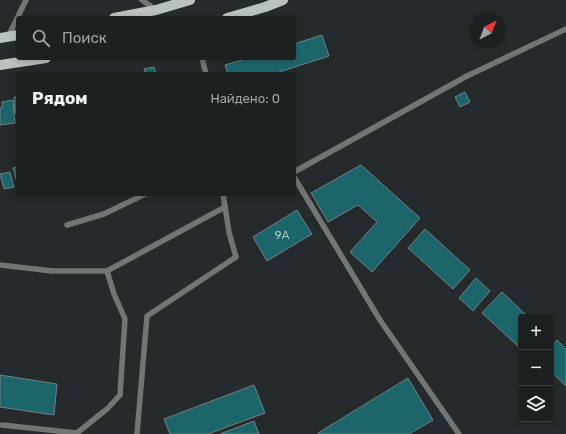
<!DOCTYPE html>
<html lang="ru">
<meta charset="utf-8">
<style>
:root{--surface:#1c2021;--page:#292d2e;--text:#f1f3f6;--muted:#a0a3a5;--line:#3a3e3f}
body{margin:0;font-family:Rubik,sans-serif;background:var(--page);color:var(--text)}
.controls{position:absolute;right:12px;bottom:12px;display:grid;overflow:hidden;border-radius:4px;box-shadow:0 2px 6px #0003}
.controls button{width:36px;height:36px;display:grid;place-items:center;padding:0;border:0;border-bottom:1px solid var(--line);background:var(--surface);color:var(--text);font:20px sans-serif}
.compass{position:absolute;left:470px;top:12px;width:36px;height:36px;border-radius:50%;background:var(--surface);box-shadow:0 2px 6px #0003;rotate:42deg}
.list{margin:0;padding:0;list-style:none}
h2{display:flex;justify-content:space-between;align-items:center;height:52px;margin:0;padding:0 16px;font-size:17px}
h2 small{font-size:13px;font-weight:400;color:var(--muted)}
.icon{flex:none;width:22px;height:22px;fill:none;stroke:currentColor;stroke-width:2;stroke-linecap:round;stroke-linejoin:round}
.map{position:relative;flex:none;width:566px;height:434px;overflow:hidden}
.search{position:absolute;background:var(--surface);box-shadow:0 2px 6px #0003;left:16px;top:16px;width:280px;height:44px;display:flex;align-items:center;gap:10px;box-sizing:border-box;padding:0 14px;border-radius:4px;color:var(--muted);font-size:15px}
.panel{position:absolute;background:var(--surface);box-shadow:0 2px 6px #0003;left:16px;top:72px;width:280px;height:124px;border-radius:4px}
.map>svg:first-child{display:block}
</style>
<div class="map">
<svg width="566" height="434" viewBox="0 0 566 434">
<rect width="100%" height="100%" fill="#252b2c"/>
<g fill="#1c666b" stroke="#777f80">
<path d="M322,35L329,56L276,73V74H228L225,65L249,58H294V44Z"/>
<path d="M154,67L156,74H145L144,69Z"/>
<path d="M465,92L470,102L460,107L455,97Z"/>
<path d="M14,97H18V113H15Z"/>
<path d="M13,100L15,123L0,125V108H2V102Z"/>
<path d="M361,165L420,218L372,272L350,252L377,222L358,205L328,222L311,193Z"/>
<path d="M18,167V186L13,168Z"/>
<path d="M10,172L14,187L4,189L0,174Z"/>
<path d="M297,210L312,234L267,261L253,237Z"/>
<path d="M425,229L470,270L453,289L408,248Z"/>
<path d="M476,278L490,291L473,311L459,298Z"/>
<path d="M502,292L528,317H521V349L482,313Z"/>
<path d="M557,340L566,349V386L551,372V347Z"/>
<path d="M0,375L57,384L54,415L0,407Z"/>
<path d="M408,378L433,420L409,434H318V433Z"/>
<path d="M254,385L265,413L208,434H170L164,419Z"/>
<path d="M254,421L259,434H220Z"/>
</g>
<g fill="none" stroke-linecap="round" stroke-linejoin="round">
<g stroke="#727575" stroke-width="5.5">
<path d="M142,0L156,10"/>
<path d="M8,37L26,0"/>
<path d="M202,58L206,74"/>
<path d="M294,172L467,76L566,29"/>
<path d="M294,177L380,320L459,434"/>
<path d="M67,225L104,214L145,194"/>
<path d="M0,265L52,271H107"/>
<path d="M2,425L77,433L107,409L120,395L125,319L114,294L107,271L225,207"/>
<path d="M137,434L147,316L236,257L229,232L223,194"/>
</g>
<g stroke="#b9c1c1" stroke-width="10">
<path d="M114,18L156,10L190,0"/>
<path d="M227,18L265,7L283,0"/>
<path d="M0,38L18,35"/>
<path d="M0,65L46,58"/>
</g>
</g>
<g text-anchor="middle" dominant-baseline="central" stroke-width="3" stroke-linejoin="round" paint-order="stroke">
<g font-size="12" fill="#adc2c4">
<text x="282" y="235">9А</text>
</g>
</g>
</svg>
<div class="controls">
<button>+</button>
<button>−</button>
<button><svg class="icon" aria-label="layers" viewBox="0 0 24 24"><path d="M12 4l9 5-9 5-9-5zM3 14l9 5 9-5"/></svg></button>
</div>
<svg class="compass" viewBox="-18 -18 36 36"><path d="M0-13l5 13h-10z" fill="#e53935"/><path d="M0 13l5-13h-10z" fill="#a0a3a5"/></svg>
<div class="search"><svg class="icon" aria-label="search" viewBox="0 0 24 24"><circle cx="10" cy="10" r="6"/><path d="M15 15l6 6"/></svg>Поиск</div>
<section class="panel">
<h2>Рядом<small>Найдено: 0</small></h2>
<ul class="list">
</ul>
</section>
</div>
